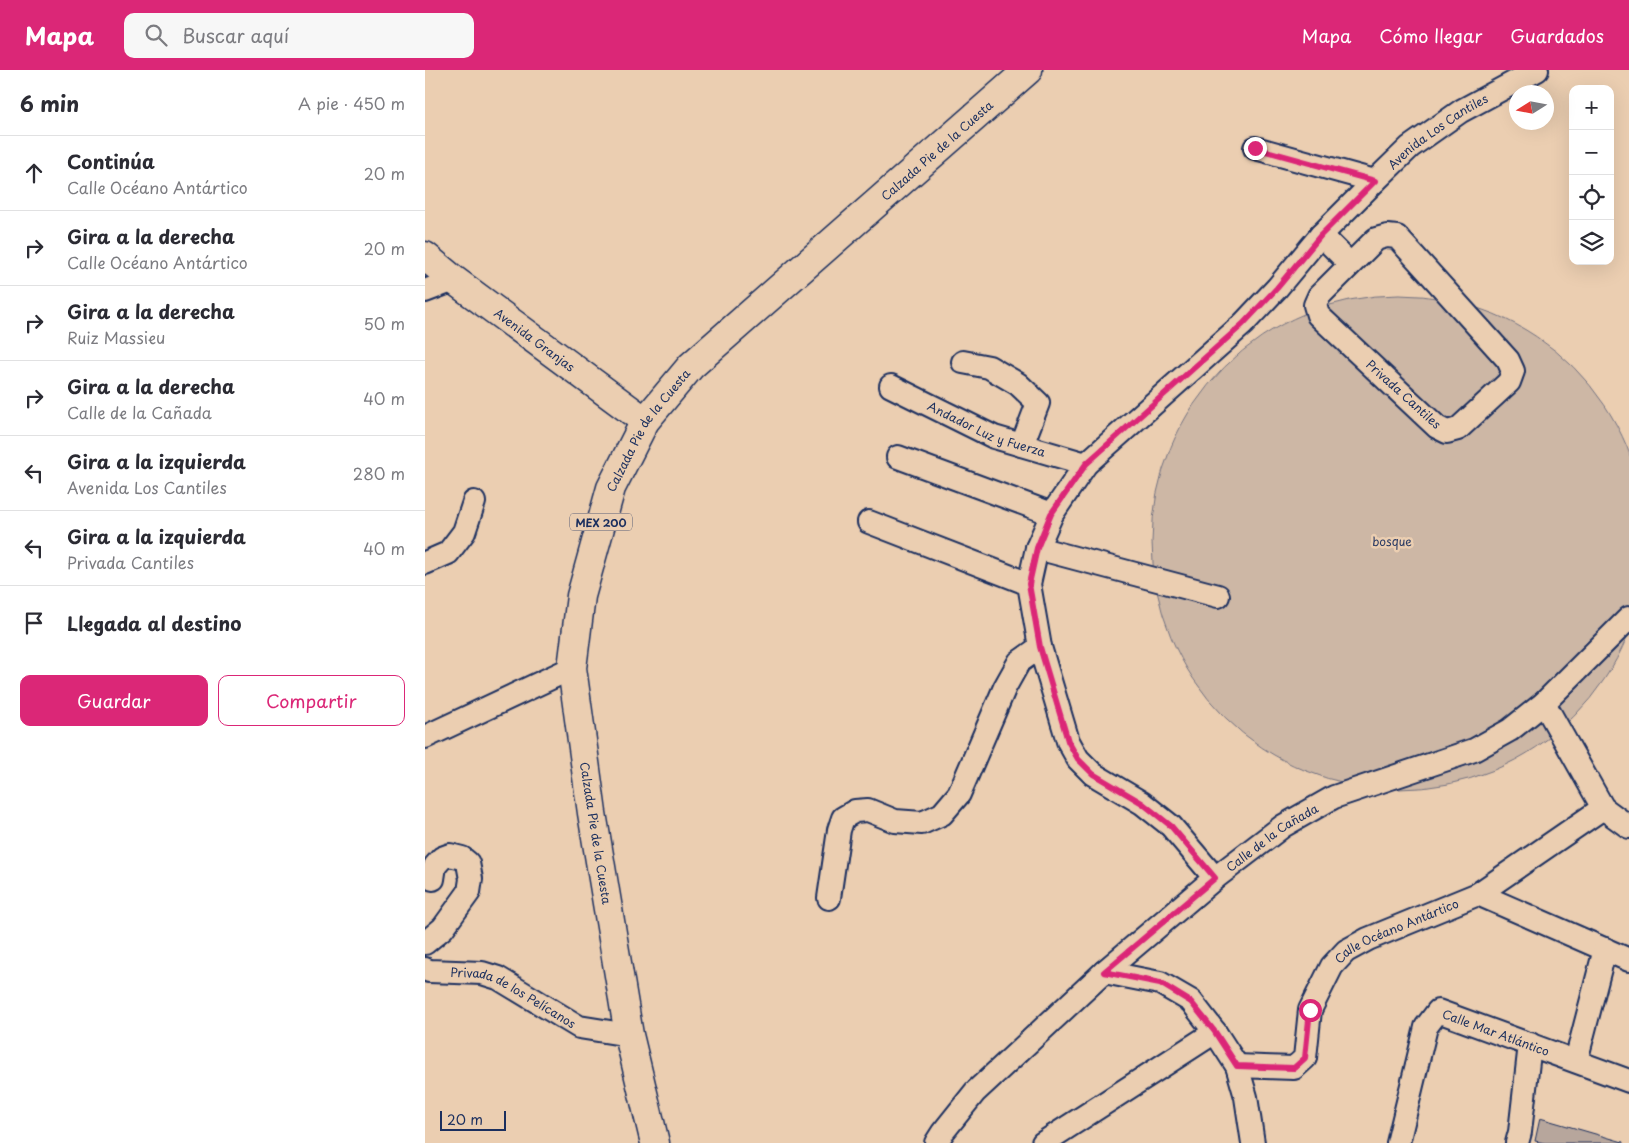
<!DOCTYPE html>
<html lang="es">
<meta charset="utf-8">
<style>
:root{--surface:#fff;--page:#f7f7f7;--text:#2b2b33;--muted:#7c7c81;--line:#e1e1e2;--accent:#db2777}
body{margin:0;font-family:"Playpen Sans",sans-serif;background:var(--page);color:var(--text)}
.controls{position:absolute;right:15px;top:15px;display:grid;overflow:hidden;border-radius:10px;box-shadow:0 5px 20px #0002}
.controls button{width:45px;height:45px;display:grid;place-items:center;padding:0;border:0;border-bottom:1px solid var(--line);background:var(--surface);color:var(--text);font:25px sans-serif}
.compass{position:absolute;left:1084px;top:15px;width:45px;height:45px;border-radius:50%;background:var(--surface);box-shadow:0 5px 20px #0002;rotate:259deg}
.scale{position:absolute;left:15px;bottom:12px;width:66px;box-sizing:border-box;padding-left:5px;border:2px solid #1b2f5e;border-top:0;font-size:14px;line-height:18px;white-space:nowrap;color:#1b2f5e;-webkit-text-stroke:4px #ebceb1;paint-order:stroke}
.stop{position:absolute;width:15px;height:15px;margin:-11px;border:4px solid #db2777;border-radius:50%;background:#fff}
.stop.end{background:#db2777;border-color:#fff;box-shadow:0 1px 5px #0008}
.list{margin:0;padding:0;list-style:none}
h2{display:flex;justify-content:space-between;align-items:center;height:65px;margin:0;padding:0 20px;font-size:21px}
h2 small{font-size:16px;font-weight:400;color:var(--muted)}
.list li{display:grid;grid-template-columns:32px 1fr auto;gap:15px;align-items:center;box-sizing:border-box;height:75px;padding:0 20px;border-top:1px solid var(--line)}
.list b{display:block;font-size:19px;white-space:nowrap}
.list p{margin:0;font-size:16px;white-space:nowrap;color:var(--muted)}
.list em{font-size:16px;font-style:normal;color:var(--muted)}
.actions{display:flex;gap:10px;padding:15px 20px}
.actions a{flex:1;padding:11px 0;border:1px solid var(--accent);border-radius:10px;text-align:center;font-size:18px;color:var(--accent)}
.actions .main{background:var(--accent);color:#fff}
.icon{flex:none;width:28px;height:28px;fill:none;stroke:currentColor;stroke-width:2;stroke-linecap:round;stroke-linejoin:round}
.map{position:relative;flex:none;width:1204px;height:1073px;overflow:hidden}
header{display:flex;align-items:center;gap:30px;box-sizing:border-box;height:70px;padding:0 25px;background:var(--accent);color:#fff}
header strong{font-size:24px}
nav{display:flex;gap:28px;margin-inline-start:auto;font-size:18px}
.search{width:350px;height:45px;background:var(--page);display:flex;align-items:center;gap:12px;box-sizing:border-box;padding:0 18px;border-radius:10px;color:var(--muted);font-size:19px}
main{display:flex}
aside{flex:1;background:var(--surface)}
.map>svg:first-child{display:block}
</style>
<header>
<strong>Mapa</strong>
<div class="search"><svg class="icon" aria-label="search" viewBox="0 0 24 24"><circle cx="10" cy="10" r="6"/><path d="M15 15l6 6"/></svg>Buscar aquí</div>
<nav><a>Mapa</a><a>Cómo llegar</a><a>Guardados</a></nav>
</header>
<main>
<aside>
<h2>6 min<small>A pie · 450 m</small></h2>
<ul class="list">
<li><svg class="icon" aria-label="ahead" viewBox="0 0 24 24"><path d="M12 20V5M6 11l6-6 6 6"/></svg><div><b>Continúa</b><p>Calle Océano Antártico</p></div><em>20 m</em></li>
<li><svg class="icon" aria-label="right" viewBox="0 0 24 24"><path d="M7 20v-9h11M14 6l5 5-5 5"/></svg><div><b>Gira a la derecha</b><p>Calle Océano Antártico</p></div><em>20 m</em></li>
<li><svg class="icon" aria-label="right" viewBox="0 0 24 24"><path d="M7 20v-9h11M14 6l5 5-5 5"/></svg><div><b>Gira a la derecha</b><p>Ruiz Massieu</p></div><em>50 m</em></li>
<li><svg class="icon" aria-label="right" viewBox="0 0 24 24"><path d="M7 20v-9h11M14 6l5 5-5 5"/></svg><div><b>Gira a la derecha</b><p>Calle de la Cañada</p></div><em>40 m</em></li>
<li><svg class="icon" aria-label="left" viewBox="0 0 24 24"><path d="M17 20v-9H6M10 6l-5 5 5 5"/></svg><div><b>Gira a la izquierda</b><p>Avenida Los Cantiles</p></div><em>280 m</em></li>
<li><svg class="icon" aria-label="left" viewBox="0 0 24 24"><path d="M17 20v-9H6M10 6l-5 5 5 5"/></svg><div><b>Gira a la izquierda</b><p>Privada Cantiles</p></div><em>40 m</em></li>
<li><svg class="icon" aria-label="arrive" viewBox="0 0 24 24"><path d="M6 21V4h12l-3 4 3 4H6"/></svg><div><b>Llegada al destino</b></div></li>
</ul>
<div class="actions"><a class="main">Guardar</a><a>Compartir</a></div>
</aside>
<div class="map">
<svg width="1204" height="1073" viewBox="0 0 1204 1073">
<rect width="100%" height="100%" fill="#ebceb1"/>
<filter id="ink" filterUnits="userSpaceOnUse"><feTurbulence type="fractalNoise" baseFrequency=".02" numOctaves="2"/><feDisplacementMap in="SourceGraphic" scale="10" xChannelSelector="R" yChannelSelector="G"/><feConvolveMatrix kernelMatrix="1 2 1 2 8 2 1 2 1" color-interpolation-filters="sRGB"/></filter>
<g filter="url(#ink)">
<circle fill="#cdb7a5" stroke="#747382" cx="974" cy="472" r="247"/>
<path fill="#b7a69c" stroke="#1b2f5e" d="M1115,1048L1198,1072V1073H1120L1110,1071Z"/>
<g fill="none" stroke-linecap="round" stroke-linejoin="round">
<defs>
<g id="street">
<path d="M830,78L950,111"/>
<path d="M896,165L925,194"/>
<path d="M962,166L972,167L1083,290L1088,301L1084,312L1033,359L1022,362L1012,357L893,245L890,235L894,226L951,169Z"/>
<path d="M0,221L29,210"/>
<path d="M538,292L564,297L593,314L613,333L597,375"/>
<path id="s1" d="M466,316L569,367L661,394"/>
<path d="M473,387L627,444"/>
<path d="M444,452L604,514"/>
<path d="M612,478L793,526"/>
<path d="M0,493L23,483L39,462L49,432"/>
<path d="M1119,633L1178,738L1204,757"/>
<path d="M0,667L147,598"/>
<path id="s2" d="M790,808L746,756L717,733L668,704L653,689L643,671L615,577L604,514L612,478L627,444L661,394L818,254L852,218L896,165L950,111L985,77L1036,41L1112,0"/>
<path d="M1053,824L1204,890"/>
<path d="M404,828L414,760L418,748L430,741L443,740L470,751L497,753L517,744L534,724L580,617L594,592L615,577"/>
<path d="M0,873L18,858L44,822L46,809L43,793L37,788L25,785L17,788L10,796L8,809"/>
<path id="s3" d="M0,899L4,901L57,903L73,908L154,957L204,965"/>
<path d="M679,902L735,913L766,931L790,962L812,996L821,1027L828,1073"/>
<path d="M1151,991L1180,879"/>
<path id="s4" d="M812,996L869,998L880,988L885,940L907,896L921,881L943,869L1053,824L1178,738"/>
<path id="s5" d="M511,1073L518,1062L550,1022L679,902L790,808L858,756L909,727L1049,680L1085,660L1119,633L1204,548"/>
<path d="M618,1073L790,962"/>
<path id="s6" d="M973,1073L1001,957L1013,941L1204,1011"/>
<path d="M1092,1073L1095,1062L1105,974"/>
</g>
<g id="secondary">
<path id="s7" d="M0,186L29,210L220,351"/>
</g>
<g id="primary">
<path id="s8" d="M230,1073L204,965L167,743L147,598L156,526L186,418L220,351L266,296L603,0"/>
</g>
</defs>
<use href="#street" stroke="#1b2f5e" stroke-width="26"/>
<use href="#secondary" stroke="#1b2f5e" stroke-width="31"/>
<use href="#primary" stroke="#1b2f5e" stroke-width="31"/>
<use href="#street" stroke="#ebceb1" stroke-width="22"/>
<use href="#secondary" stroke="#ebceb1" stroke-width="28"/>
<use href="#primary" stroke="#ebceb1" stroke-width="28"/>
</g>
</g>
<g fill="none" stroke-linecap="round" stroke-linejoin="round" filter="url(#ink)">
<path stroke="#db2777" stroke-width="6" d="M830,78L950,111L896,165L852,218L818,254L661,394L626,444L612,478L604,514L615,577L643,671L653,689L668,704L717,733L746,756L790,808L679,902L735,913L766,932L790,962L812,996L869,998L880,988L885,940"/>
</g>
<g text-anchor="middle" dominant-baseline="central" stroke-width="5" stroke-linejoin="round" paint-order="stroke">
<rect fill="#ebceb1" stroke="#595f77" stroke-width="1" x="145" y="443.5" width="62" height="17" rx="4"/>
<g font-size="11" font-weight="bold" fill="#1b2f5e">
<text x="176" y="452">MEX 200</text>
</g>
<g font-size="12" fill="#1b2f5e" stroke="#ebceb1">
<text stroke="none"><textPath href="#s2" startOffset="986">Avenida Los Cantiles</textPath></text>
<text stroke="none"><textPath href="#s8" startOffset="1141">Calzada Pie de la Cuesta</textPath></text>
<text stroke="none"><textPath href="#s7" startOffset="138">Avenida Granjas</textPath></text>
<text transform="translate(979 324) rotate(42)">Privada Cantiles</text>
<text stroke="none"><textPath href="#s1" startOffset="105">Andador Luz y Fuerza</textPath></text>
<text stroke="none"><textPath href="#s8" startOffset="736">Calzada Pie de la Cuesta</textPath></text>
<text transform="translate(171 763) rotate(81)">Calzada Pie de la Cuesta</text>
<text stroke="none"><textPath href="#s5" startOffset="456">Calle de la Cañada</textPath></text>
<text stroke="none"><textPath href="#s4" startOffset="244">Calle Océano Antártico</textPath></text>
<text stroke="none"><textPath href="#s3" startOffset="95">Privada de los Pelícanos</textPath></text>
<text stroke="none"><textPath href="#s6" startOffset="201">Calle Mar Atlántico</textPath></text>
</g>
<g font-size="12" fill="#2d3d65" stroke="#ebceb1">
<text x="967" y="471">bosque</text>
</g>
</g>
</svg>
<div class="controls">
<button>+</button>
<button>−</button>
<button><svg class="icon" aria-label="locate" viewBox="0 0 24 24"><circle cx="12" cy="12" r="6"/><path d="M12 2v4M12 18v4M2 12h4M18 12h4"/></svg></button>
<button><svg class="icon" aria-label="layers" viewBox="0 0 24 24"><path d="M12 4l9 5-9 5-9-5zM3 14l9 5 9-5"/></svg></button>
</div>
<svg class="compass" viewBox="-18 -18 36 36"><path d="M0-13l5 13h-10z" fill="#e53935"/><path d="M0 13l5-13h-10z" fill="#7c7c81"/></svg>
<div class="scale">20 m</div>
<div class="stop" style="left:885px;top:940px"></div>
<div class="stop end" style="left:830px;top:78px"></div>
</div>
</main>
